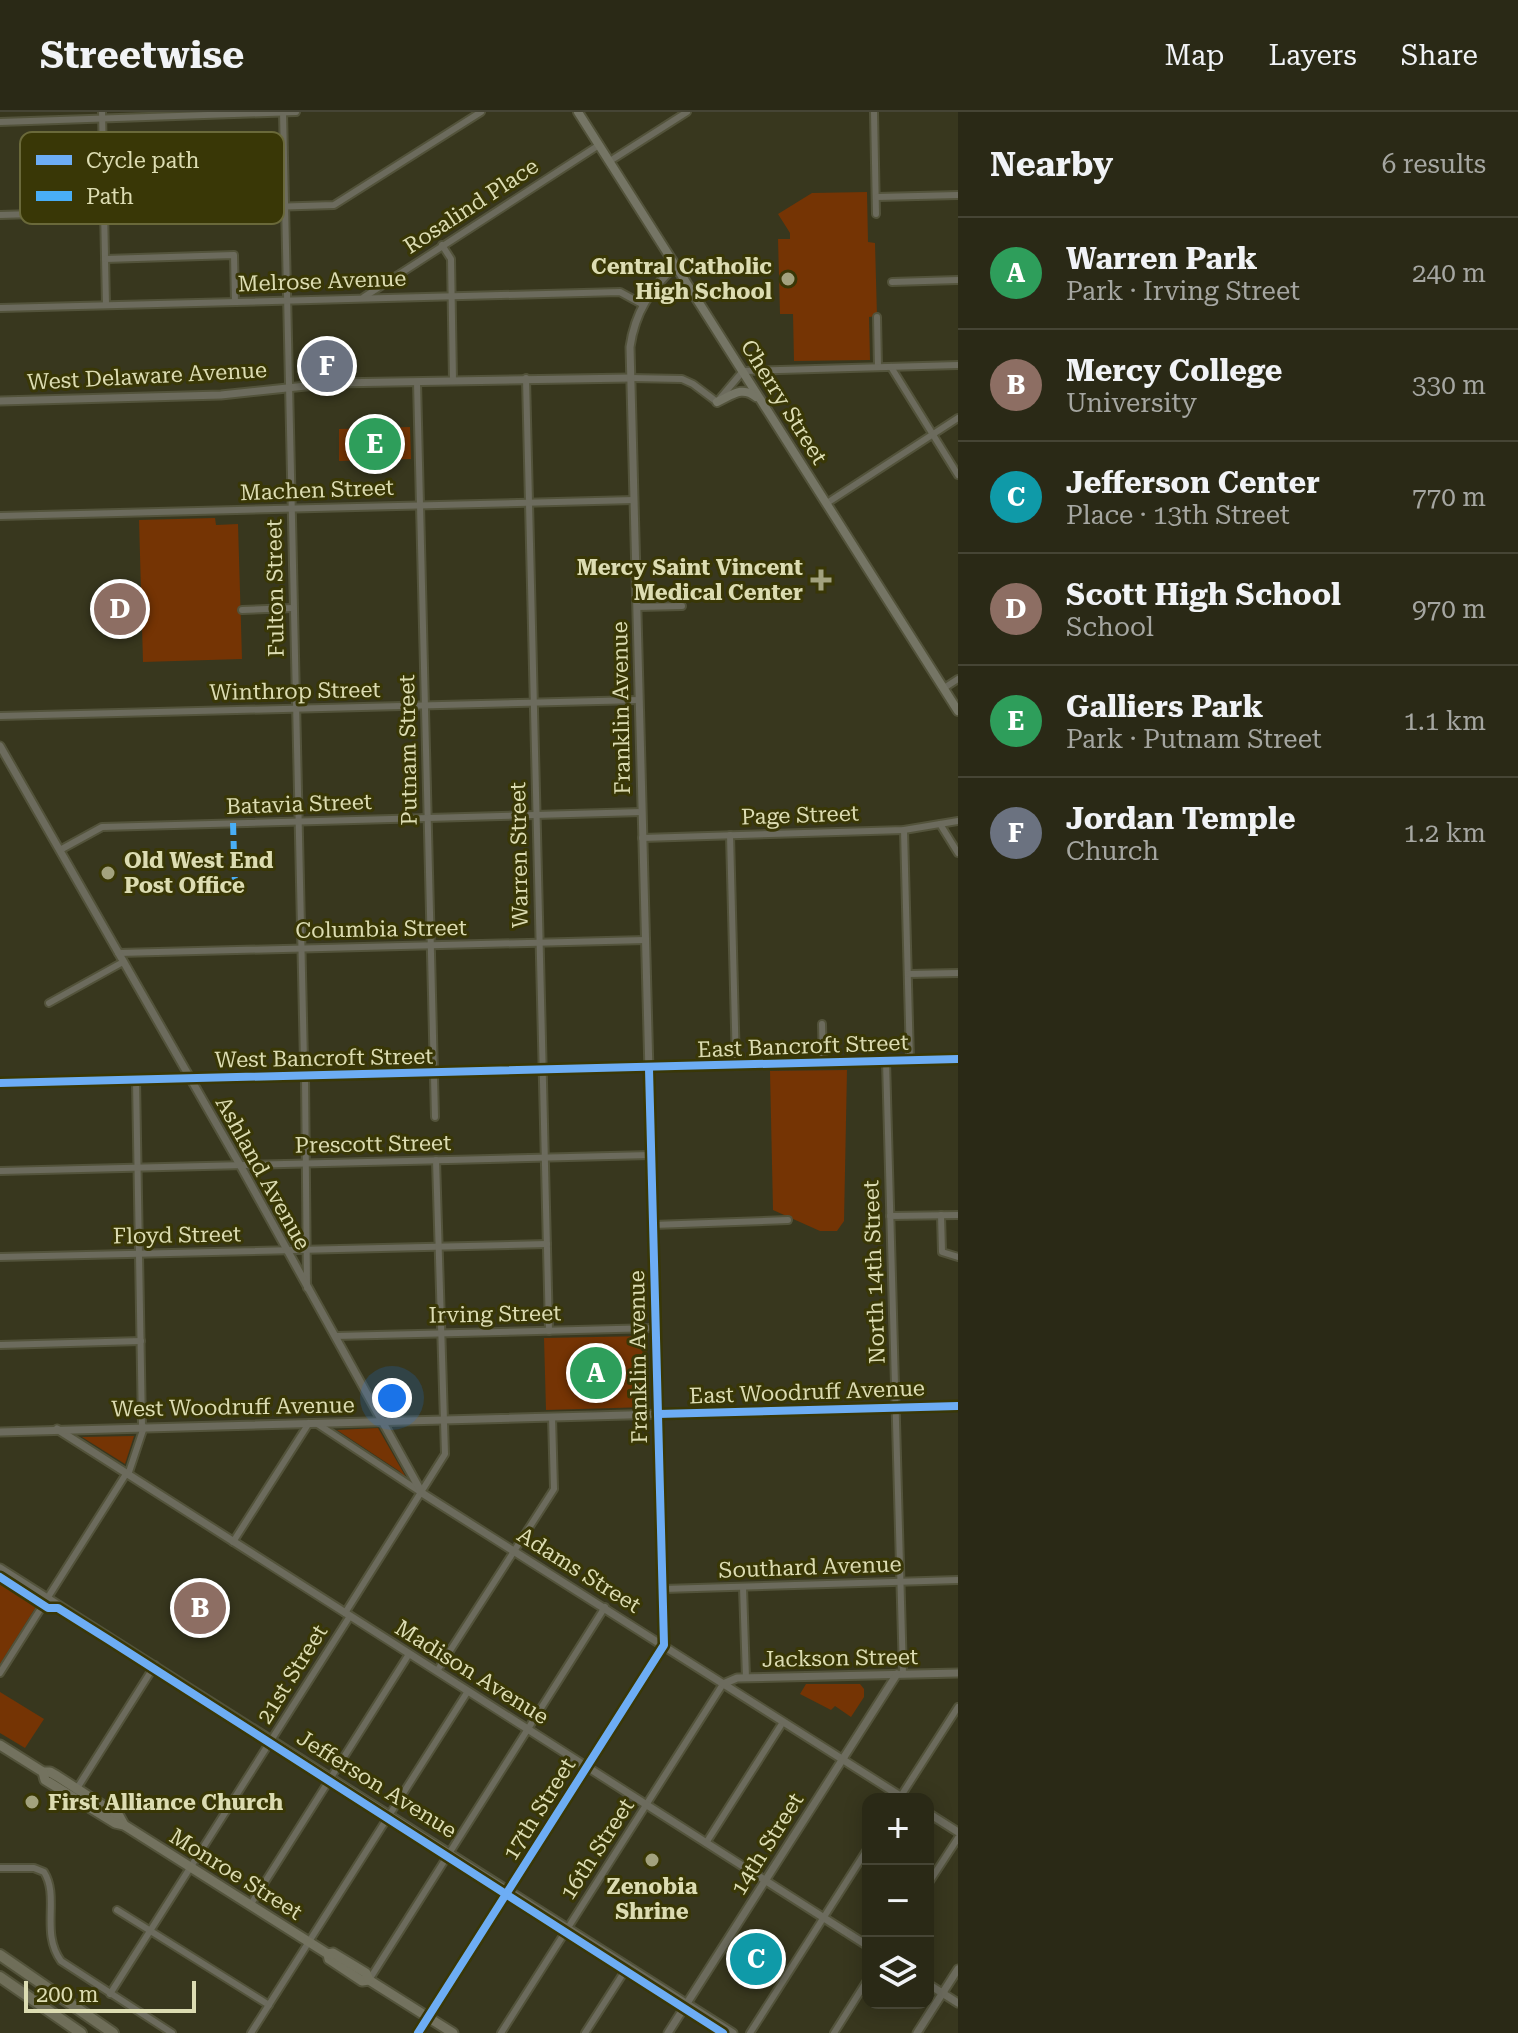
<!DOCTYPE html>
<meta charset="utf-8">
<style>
:root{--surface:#2a2916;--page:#363523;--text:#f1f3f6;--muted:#a5a6a1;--line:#464535;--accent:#8c9099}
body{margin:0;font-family:"Roboto Serif",serif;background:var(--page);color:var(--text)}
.controls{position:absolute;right:24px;bottom:24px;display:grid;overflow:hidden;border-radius:16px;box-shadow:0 4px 20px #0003}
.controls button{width:72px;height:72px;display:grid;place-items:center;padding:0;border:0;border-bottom:2px solid var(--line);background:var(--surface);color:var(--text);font:40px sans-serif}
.scale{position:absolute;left:24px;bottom:20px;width:172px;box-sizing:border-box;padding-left:8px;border:4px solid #dcdcb2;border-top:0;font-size:22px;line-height:28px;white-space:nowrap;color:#dcdcb2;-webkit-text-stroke:6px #393706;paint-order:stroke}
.you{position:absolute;left:392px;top:1286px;width:28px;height:28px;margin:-20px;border:6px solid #fff;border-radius:50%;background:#1a73e8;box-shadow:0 0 0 12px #1a73e833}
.badge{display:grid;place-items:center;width:52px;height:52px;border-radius:50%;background:var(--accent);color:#fff;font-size:26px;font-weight:700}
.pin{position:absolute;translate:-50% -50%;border:4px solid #fff;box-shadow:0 2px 8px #0006}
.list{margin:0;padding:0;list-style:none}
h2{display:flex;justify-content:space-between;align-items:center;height:104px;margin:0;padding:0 32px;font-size:34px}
h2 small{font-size:26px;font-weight:400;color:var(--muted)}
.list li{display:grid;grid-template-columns:52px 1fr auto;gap:24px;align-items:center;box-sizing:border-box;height:112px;padding:0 32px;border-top:2px solid var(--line)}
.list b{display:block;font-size:30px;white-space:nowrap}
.list p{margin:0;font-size:26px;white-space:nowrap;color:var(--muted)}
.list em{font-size:26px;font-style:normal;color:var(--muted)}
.icon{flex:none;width:44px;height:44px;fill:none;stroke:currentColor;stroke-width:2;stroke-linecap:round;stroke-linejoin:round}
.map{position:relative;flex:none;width:958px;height:1921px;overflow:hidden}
header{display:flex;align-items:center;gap:48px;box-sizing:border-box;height:112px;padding:0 40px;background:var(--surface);border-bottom:2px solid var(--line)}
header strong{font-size:38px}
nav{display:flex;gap:44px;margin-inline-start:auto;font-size:28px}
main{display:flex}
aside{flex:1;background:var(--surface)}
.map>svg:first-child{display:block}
</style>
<header>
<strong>Streetwise</strong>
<nav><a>Map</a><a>Layers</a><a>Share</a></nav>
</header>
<main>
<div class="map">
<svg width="958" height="1921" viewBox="0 0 958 1921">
<rect width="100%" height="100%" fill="#38371e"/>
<g fill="#753404">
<path d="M867,80L868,130L875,131L877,204L869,205L870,248L794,249L793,202H780L778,127H790V121L778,102L812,81Z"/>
<path d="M410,315L411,347L339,349V317Z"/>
<path d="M215,406L216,413L238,412L242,547L143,550L139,408Z"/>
<path d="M847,958L844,1109L837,1119H820L773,1098L770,959Z"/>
<path d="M646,1224L648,1295L546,1298L544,1226Z"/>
<path d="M378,1316L403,1360L407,1367L399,1359L337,1318Z"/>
<path d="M134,1324L125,1352L82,1325Z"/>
<path d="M0,1466L39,1490L0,1552Z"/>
<path d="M806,1572H860L864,1577V1585L851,1605L835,1594L831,1598L800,1582Z"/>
<path d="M0,1580L44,1607L25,1636L0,1621Z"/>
</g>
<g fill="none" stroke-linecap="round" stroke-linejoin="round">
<defs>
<g id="minor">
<path d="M102,0L106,193"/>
<path d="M283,0L304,951"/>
<path d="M874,0L876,102"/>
<path d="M0,10L296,0"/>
<path d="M610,49L687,0"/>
<path d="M877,85L958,83"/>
<path d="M0,103L334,93L481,0"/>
<path d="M442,133L451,147L453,269"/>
<path d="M105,147L234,143L235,190"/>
<path d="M892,170L958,168"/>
<path d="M364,185L599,33"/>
<path d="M0,196L620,180L642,192"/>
<path d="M877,205L878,255"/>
<path d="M891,255L958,363"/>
<path d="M526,266L549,1219"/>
<path d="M631,266L682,267L693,272L717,290L743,259L958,253"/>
<path d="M417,270L435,1005"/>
<path d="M827,391L958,306"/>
<path d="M0,404L634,388"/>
<path d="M637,495L682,494"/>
<path d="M242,498L293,496"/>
<path d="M944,576L958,567"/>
<path d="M0,604L639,588"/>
<path d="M940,712L958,741"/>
<path d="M904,718L910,949"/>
<path d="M730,723L736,954"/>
<path d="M642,726L904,718L958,709"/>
<path d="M60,738L102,715L642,700"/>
<path d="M118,841L646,828"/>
<path d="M909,862L958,861"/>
<path d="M49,891L123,850"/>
<path d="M822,912L823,951"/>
<path d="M886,949L903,1562"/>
<path d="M305,964L307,1176"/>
<path d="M136,968L142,1315"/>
<path d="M0,1059L651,1043"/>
<path d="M941,1103L942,1140L958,1145"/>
<path d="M890,1104L958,1103"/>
<path d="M653,1113L788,1108"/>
<path d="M0,1145L547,1132"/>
<path d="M335,1224L656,1216"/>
<path d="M0,1233L141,1229"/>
<path d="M316,1311L422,1381"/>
<path d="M128,1363L144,1315"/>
<path d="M233,1430L309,1311"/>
<path d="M743,1475L746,1566"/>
<path d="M663,1477L958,1468"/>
<path d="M345,1501L445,1342L436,1048"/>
<path d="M437,1559L554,1377L552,1305"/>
<path d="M0,1561L126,1362"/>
<path d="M76,1678L155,1553"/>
<path d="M899,1687L958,1595"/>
<path d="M706,1731L783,1610"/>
<path d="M0,1756H34L44,1760C60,1785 40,1820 61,1849L172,1921"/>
<path d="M928,1772L958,1726"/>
<path d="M251,1792L409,1542"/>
<path d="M117,1798L269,1893"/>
<path d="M369,1868L605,1495"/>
<path d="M110,1882L350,1504"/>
<path d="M251,1921L468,1579"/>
<path d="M501,1921L723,1572"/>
<path d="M585,1921L628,1854"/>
<path d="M750,1921L868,1736"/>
<path d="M834,1921L868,1867"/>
</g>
<g id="tertiary">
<path d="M0,289L221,283L334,271L631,266"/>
<path d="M0,634L240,1053L422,1381L905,1687"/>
<path d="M0,971L958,947"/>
<path d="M57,1317L868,1834"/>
<path d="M0,1320L958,1294"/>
<path d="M0,1456L733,1921"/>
<path d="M723,1572L737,1566L958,1561"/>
<path d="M928,1701L958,1720"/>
<path d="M928,1872L958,1891"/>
<path d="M428,1905L664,1533L630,235C635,200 650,178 676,153"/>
<path d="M668,1921L897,1562"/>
<path d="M917,1921L958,1857"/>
</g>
<g id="secondary">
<path d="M578,0L958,599"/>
<path d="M717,290C731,284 742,273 756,285"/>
<path d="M418,1921L428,1905"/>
</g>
<g id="primary">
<path d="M0,1633L43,1660H50L57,1664L119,1704L124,1713"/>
<path d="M43,1660L45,1668L115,1711L124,1713L328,1842L329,1847L362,1869L369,1868L453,1921"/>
<path d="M328,1842L333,1841L366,1861L369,1868"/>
</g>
<g id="motorway">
<path d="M0,1843L113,1921"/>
<path d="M0,1865L81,1921"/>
</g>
</defs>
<use href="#minor" stroke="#53533b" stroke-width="10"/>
<use href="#tertiary" stroke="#53533b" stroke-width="11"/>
<use href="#secondary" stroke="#53533b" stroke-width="12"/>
<use href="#primary" stroke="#53533b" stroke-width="13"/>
<use href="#motorway" stroke="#53533b" stroke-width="14"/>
<use href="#minor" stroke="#6c6b5d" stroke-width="6"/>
<use href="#tertiary" stroke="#6c6b5d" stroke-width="7"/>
<use href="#secondary" stroke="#757565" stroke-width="8"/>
<use href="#primary" stroke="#73725f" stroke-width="9"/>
<use href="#motorway" stroke="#6f6e59" stroke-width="10"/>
<path stroke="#49aef6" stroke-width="6" stroke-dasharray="12 6" stroke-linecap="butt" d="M233,711L235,775"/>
<defs>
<g id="cycleway">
<path d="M0,971L958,947"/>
<path d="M658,1302L958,1294"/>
<path d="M0,1465L48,1496H58L109,1528L723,1921"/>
<path d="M418,1921L664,1533L649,957"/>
</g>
</defs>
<use href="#cycleway" stroke="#393706" stroke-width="13"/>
<use href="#cycleway" stroke="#6dadf4" stroke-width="8"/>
</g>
<g fill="#a3a27e" stroke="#393706" stroke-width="3">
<circle cx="788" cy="167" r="8"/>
<path d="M817 456h8v8h8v8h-8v8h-8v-8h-8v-8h8z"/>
<circle cx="108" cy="761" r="8"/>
<circle cx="32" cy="1690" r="8"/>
<circle cx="652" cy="1748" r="8"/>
</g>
<g text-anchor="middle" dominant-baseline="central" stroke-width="6" stroke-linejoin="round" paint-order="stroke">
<g font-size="22" fill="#dcdcb2" stroke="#393706">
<text transform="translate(471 94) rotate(-33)">Rosalind Place</text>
<text transform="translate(322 169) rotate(-2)">Melrose Avenue</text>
<text transform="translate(147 264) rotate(-3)">West Delaware Avenue</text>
<text transform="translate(784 290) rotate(58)">Cherry Street</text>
<text transform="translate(317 378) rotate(-2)">Machen Street</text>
<text transform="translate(275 476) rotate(-91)">Fulton Street</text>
<text transform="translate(295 579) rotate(-1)">Winthrop Street</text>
<text transform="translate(621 596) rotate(-91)">Franklin Avenue</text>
<text transform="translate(408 638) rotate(-91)">Putnam Street</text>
<text transform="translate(299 692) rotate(-2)">Batavia Street</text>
<text transform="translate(800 703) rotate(-2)">Page Street</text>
<text transform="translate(519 743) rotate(-91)">Warren Street</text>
<text transform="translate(381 817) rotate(-1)">Columbia Street</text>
<text transform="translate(803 934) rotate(-2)">East Bancroft Street</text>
<text transform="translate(324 946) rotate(-1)">West Bancroft Street</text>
<text transform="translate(373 1032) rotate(-1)">Prescott Street</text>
<text transform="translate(263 1061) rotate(61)">Ashland Avenue</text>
<text transform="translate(177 1123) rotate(-1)">Floyd Street</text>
<text transform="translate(874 1160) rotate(-92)">North 14th Street</text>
<text transform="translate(495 1202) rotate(-1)">Irving Street</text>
<text transform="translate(638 1245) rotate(-91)">Franklin Avenue</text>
<text transform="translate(807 1280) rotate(-2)">East Woodruff Avenue</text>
<text transform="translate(233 1295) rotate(-1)">West Woodruff Avenue</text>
<text transform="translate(810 1455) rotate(-2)">Southard Avenue</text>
<text transform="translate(579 1458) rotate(32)">Adams Street</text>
<text transform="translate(840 1546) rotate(-1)">Jackson Street</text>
<text transform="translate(472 1560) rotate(32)">Madison Avenue</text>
<text transform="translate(292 1562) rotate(-58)">21st Street</text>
<text transform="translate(377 1672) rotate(32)">Jefferson Avenue</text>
<text transform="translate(539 1697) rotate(-58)">17th Street</text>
<text transform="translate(767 1732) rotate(-58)">14th Street</text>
<text transform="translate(597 1737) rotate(-57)">16th Street</text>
<text transform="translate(236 1762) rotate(32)">Monroe Street</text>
</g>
<g font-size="22" font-weight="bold" fill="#dcdcb2" stroke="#393706" text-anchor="end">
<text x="772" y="154">Central Catholic<tspan x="772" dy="25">High School</tspan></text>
<text x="803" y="455">Mercy Saint Vincent<tspan x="803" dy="25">Medical Center</tspan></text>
<text x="124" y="748" text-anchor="start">Old West End<tspan x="124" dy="25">Post Office</tspan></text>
<text x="48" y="1690" text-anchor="start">First Alliance Church</text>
<text x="652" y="1774" text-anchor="middle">Zenobia<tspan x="652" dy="25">Shrine</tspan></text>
</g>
</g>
<rect x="20" y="20" width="264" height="92" rx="12" fill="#393706" stroke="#6a693a" stroke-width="2"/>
<rect x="36" y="43" width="36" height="10" fill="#6dadf4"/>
<rect x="36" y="79" width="36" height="10" fill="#49aef6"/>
<g font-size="22" fill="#dcdcb2">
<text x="86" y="56">Cycle path</text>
<text x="86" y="92">Path</text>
</g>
</svg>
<div class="controls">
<button>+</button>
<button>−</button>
<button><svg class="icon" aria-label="layers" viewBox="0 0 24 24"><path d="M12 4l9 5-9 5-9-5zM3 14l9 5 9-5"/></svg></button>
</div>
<div class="scale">200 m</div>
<div class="you"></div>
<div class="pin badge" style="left:596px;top:1261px;background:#2e9e5b">A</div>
<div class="pin badge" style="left:200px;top:1496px;background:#8d6e63">B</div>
<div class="pin badge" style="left:756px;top:1847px;background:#0f9aa8">C</div>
<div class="pin badge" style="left:120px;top:497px;background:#8d6e63">D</div>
<div class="pin badge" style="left:375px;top:332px;background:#2e9e5b">E</div>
<div class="pin badge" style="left:327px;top:254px;background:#6b7280">F</div>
</div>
<aside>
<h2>Nearby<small>6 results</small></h2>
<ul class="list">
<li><span class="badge" style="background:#2e9e5b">A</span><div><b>Warren Park</b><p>Park · Irving Street</p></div><em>240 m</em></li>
<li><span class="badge" style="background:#8d6e63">B</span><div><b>Mercy College</b><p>University</p></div><em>330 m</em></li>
<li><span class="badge" style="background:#0f9aa8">C</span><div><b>Jefferson Center</b><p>Place · 13th Street</p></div><em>770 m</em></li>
<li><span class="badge" style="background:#8d6e63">D</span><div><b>Scott High School</b><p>School</p></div><em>970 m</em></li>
<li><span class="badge" style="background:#2e9e5b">E</span><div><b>Galliers Park</b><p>Park · Putnam Street</p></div><em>1.1 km</em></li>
<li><span class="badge" style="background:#6b7280">F</span><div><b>Jordan Temple</b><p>Church</p></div><em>1.2 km</em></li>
</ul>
</aside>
</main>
